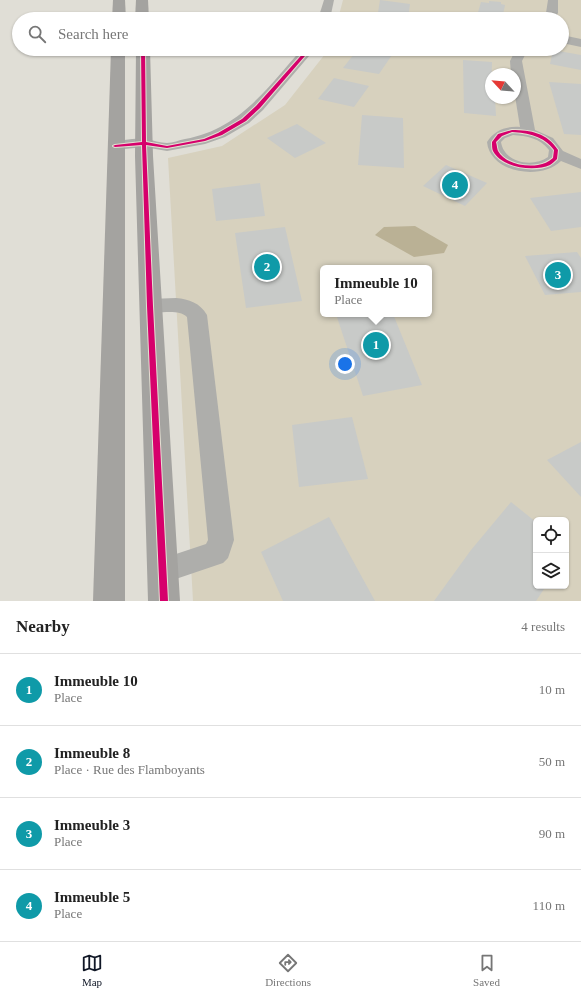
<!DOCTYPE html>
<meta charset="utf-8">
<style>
:root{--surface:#fff;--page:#f6f6f6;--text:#222;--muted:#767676;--line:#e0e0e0;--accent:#111827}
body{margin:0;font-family:"Times New Roman",serif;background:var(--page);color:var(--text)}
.controls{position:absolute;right:12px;bottom:12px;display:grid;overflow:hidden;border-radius:6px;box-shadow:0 1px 3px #0004}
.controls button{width:36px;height:36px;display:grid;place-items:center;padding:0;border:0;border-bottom:1px solid var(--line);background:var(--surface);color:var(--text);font:20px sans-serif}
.compass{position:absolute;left:485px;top:68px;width:36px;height:36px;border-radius:50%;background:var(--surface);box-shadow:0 1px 3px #0004;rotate:296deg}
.you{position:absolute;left:345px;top:364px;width:14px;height:14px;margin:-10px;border:3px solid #fff;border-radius:50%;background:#1a73e8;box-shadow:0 0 0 6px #1a73e833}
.badge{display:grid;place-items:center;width:26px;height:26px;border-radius:50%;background:var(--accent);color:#fff;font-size:13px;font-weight:700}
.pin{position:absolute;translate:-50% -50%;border:2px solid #fff;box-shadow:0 1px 4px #0006}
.popup{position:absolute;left:320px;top:265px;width:112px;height:52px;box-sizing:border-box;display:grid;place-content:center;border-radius:6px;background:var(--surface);filter:drop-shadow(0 1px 3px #0005);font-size:13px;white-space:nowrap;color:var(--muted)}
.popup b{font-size:15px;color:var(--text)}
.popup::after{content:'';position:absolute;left:50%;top:100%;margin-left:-8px;border:8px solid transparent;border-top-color:var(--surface)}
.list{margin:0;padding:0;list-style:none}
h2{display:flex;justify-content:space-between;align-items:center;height:52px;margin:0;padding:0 16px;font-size:17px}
h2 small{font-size:13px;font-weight:400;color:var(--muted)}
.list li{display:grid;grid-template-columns:26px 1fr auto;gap:12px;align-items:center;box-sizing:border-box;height:72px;padding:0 16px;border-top:1px solid var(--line)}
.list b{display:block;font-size:15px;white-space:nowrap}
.list p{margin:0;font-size:13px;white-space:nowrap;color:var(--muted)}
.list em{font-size:13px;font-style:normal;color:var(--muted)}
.icon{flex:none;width:22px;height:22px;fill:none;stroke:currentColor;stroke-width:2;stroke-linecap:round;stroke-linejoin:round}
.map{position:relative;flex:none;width:581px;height:601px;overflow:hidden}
.search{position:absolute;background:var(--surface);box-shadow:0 1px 3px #0004;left:12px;right:12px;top:12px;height:44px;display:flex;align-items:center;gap:10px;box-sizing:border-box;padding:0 14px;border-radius:22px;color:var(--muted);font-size:15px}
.sheet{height:340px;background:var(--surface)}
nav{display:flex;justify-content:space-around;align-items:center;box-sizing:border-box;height:56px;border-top:1px solid var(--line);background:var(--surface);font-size:11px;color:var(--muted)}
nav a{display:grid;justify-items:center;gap:2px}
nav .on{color:var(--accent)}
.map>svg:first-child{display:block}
</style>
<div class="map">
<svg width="581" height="601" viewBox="0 0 581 601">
<rect width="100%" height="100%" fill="#e0ded6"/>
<path fill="#d7d1be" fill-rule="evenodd" d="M343,0H581V601H193L168,158L222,146L285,105L329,49H562V19H338ZM491,74H515V98H491ZM323,268H429V314H323ZM536,520H566V586H536Z"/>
<path fill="#bab195" d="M415,226L448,245L444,253L414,257L375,235L384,227Z"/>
<g fill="#c8cac8">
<path d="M380,0L410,4L408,19H377Z"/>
<path d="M489,1L501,2V4L505,5L502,19H476L481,2L489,3Z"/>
<path d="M358,49H396L379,74L343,68Z"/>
<path d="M553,50L581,55V70L550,64Z"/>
<path d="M463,60L492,62L491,98H495L496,116L464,113Z"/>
<path d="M334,78L369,86L354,107L318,99Z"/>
<path d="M549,82L581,84V135L564,134Z"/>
<path d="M362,115L403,118L404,168L358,165Z"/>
<path d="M297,124L326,143L295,158L267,138Z"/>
<path d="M446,165L487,183L465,206L423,186Z"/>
<path d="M260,183L265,216L216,221L212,189Z"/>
<path d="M581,192V227L551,231L530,198Z"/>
<path d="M285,227L302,301L246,308L235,233Z"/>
<path d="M577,252L581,258V292L545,295L525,256Z"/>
<path d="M336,314H393L422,385L363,396Z"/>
<path d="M352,417L368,479L299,487L292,425Z"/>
<path d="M581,442V497L547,460Z"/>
<path d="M511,502L536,522V586H546L536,601H434L471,550Z"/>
<path d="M329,517L375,601H283L261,552Z"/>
</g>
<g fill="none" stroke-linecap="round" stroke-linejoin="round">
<g fill="#aeaeab" fill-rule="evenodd">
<path d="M324,0H334L330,19H318Z"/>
<path d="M548,0H558V13L554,19H542L546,13Z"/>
<path d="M562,35L581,39V47L562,43Z"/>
<path d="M302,49H315L263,110L249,123L225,137L205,144L167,151L144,147L115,150L110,149L108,146L110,143C120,140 135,138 146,139C153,140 160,143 167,143C173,143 179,140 185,139C240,129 267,88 302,49Z"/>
<path d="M516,49H528L522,61L535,130L553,138L563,151L581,159V169L561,161C541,181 490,173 487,142C495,130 506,126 520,127L515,96V74H511L510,61ZM513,135C527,136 540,138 549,150L548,157C533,168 504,163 501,142L505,138Z"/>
<path d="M176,298C189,299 200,303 207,315L234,540L228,558L223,563L164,583L155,579L151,570L155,561L206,544L208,540L187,317C176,307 157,316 143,311L140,306L143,301L150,299Z"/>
</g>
<g fill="#a4a3a0" fill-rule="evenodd">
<path d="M113,0H125L126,19H112Z"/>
<path d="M136,0H148L149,19H135Z"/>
<path d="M111,49H125V601H93Z"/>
<path d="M136,49H150L153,156L180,601H148L135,156Z"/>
</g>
<defs>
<g id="cycleway">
<path d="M141,49H145L146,142L167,146L204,139L218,133L242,119L256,106L307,49H311L260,108L246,121L222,135L205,141L167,148L146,145L153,306L168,601H160L147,306L142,145L115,147L113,146L115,145L142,142Z"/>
<path d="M512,130C531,130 547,133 558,150L557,159C555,161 553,163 550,165C534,172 502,168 493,151C492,149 492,145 492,142L498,134ZM512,132C528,133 544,136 554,150L553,158C548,162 544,164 538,165C526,167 505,164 498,151C497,149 497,145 496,142L502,136Z"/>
</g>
</defs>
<use href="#cycleway" stroke="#e4e0d2" stroke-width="2"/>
<use href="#cycleway" fill="#d6006c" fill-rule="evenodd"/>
</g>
</svg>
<div class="controls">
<button><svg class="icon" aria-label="locate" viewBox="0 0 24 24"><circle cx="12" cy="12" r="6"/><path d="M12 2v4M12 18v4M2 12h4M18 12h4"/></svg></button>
<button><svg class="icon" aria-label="layers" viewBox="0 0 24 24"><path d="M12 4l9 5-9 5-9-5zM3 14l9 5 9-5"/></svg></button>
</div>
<svg class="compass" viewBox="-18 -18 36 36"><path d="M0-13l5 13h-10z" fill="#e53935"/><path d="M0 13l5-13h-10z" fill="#767676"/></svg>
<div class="you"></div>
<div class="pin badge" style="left:376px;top:345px;background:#0f9aa8">1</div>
<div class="popup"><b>Immeuble 10</b>Place</div>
<div class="pin badge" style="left:267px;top:267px;background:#0f9aa8">2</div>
<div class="pin badge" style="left:558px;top:275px;background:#0f9aa8">3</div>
<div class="pin badge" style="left:455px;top:185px;background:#0f9aa8">4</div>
<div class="search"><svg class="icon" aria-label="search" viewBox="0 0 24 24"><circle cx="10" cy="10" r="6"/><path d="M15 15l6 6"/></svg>Search here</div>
</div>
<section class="sheet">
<h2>Nearby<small>4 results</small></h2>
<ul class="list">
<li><span class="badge" style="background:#0f9aa8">1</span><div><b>Immeuble 10</b><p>Place</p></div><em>10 m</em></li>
<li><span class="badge" style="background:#0f9aa8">2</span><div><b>Immeuble 8</b><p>Place · Rue des Flamboyants</p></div><em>50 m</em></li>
<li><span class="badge" style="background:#0f9aa8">3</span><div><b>Immeuble 3</b><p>Place</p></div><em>90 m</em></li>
<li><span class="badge" style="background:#0f9aa8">4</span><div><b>Immeuble 5</b><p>Place</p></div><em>110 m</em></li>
</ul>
</section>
<nav>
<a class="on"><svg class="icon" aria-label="map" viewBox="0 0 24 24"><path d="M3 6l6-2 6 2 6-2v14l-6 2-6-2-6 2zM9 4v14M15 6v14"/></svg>Map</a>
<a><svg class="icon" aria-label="directions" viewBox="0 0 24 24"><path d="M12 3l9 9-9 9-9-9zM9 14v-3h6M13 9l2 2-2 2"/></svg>Directions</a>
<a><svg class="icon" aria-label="saved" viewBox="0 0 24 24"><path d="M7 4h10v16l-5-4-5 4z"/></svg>Saved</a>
</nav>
